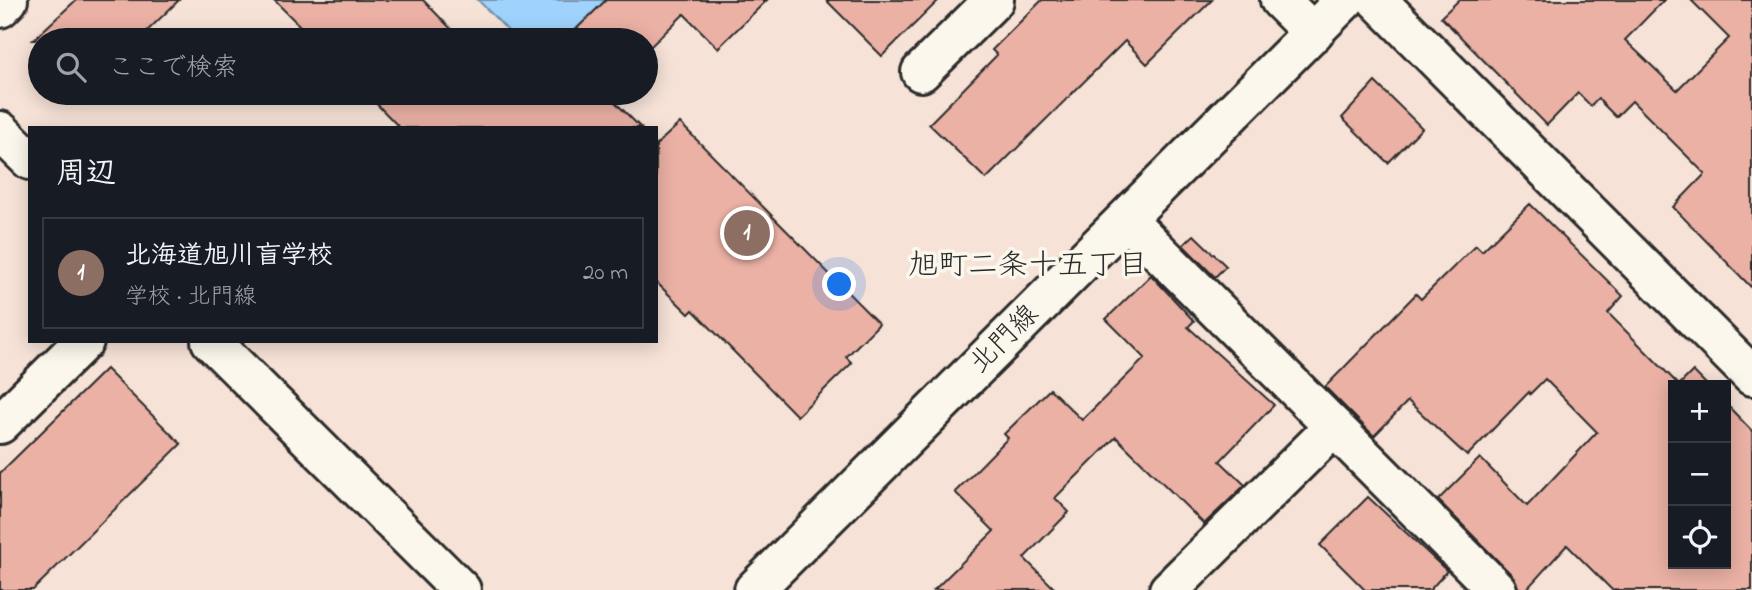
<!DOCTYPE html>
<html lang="ja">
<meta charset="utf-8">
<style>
:root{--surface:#171b24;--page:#20242c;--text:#f1f3f6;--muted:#9ea1a6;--line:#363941;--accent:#98999b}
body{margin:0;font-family:"Indie Flower","Klee One",sans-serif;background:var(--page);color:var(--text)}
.controls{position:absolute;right:21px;bottom:21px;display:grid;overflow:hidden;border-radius:0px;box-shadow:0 4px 18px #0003}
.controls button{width:63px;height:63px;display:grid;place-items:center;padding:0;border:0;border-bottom:2px solid var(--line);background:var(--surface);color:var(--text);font:35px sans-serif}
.you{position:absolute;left:840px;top:285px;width:24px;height:24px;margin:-18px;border:5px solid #fff;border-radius:50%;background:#1a73e8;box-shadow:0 0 0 10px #1a73e833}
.badge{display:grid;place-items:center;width:46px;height:46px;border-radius:50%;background:var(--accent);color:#fff;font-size:23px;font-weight:700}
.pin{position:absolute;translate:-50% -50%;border:4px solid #fff;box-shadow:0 2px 7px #0006}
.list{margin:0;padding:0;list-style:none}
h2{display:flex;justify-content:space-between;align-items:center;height:91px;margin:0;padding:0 28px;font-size:30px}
h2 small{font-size:23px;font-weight:400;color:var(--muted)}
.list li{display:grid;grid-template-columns:46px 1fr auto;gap:21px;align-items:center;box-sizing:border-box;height:112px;margin:0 14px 14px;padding:0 14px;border:2px solid var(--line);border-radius:0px}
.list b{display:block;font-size:26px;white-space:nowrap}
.list p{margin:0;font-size:23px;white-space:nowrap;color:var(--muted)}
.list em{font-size:23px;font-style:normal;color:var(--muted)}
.icon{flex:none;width:38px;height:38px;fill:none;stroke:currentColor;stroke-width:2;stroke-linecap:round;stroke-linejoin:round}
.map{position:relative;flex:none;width:1752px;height:590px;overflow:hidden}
.search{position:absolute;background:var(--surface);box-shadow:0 4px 18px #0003;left:28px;top:28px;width:630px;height:77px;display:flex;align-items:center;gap:18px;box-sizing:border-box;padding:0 24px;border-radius:38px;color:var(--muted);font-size:26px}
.panel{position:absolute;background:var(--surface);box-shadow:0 4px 18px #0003;left:28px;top:126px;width:630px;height:217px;border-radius:0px}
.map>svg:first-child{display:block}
</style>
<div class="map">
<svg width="1752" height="590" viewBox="0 0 1752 590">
<rect width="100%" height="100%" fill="#f6e2d7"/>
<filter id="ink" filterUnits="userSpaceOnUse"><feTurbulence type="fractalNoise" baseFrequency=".0143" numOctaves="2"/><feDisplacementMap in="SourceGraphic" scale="14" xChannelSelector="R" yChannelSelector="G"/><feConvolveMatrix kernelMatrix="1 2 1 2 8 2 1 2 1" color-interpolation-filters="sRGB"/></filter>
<g filter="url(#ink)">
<path fill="#9fd3fd" stroke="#7190a9" stroke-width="2" d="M478,0H606L565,40H517Z"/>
<g fill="#ebb1a5" stroke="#2b2b2b" stroke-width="2">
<path d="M76,0H179L138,40H33Z"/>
<path d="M274,0H423L462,40H314Z"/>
<path d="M606,0H767L718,48L684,14L646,51V40H565Z"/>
<path d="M826,0H939L882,56Z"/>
<path d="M1042,0H1212L1147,64L1125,41L986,179L929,124L997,55L992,50Z"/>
<path d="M1459,0H1664L1625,40L1677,90L1729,38L1691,0H1752V288L1673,207L1705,174L1632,101L1616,117L1598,99L1591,106L1578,93L1547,125L1441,17Z"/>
<path d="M1375,82L1422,128L1388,163L1342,118Z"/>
<path d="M366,93H606L641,128H400Z"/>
<path d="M680,123L879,324L846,357L852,363L797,416L693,310L689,314L656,282V145Z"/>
<path d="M1530,204L1623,296L1608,313L1679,385L1693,371L1707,385H1673V564H1726V404L1752,431V590H1612L1567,545L1526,590L1518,588L1512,575L1438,500L1480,458L1527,506L1597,432L1545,379L1530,394L1529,392L1467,456L1408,401L1374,436L1325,387L1416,294L1421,299L1476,245L1482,251Z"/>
<path d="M1194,235L1226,266L1215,277L1183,245Z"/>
<path d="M1151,275L1194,321L1188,327L1274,405L1220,461L1245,485L1204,524L1116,437L1055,498L1069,512L1024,558L1056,590H934L994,531L955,492L1008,438L1004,434L1050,389L1082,420L1145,358L1106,319Z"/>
<path d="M106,369L181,444L33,590H0V473Z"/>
<path d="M1368,497L1447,571L1430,590H1365L1320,545Z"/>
</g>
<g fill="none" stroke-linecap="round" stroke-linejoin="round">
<defs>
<g id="minor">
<path d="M1280,0L1313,33"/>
<path d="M1377,0L1752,376"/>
<path d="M0,8L8,0"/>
<path d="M921,72L994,0"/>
<path d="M1126,219L1497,590"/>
<path d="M0,424L84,341"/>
<path d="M754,590L1345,0"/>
<path d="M1169,590L1334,427"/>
</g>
<g id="major">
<path d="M0,131L30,160"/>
<path d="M211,341L461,590"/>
</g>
</defs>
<use href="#minor" stroke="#2b2b2b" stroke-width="44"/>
<use href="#major" stroke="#2b2b2b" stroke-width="44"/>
<use href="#minor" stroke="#fbf7ec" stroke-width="38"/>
<use href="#major" stroke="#fbf7ec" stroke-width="38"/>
</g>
</g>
<g text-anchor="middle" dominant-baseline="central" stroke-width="7" stroke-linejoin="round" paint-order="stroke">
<g font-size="28" fill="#2b2b2b" stroke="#fbf7ec">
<text transform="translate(1005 340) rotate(-45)">北門線</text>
</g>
<g font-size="30" fill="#2b2b2b" stroke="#fbf7ec">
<text x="1028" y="267">旭町二条十五丁目</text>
</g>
</g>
</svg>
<div class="controls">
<button>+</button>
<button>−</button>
<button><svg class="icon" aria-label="locate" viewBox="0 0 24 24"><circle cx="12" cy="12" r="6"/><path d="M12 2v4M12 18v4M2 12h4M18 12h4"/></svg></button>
</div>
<div class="you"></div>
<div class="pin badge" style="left:747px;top:233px;background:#8d6e63">1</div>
<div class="search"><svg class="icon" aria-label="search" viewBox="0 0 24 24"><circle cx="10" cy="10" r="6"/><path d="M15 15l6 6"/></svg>ここで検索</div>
<section class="panel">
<h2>周辺<small></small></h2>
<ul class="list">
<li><span class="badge" style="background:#8d6e63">1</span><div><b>北海道旭川盲学校</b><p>学校 · 北門線</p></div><em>20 m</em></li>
</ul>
</section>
</div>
